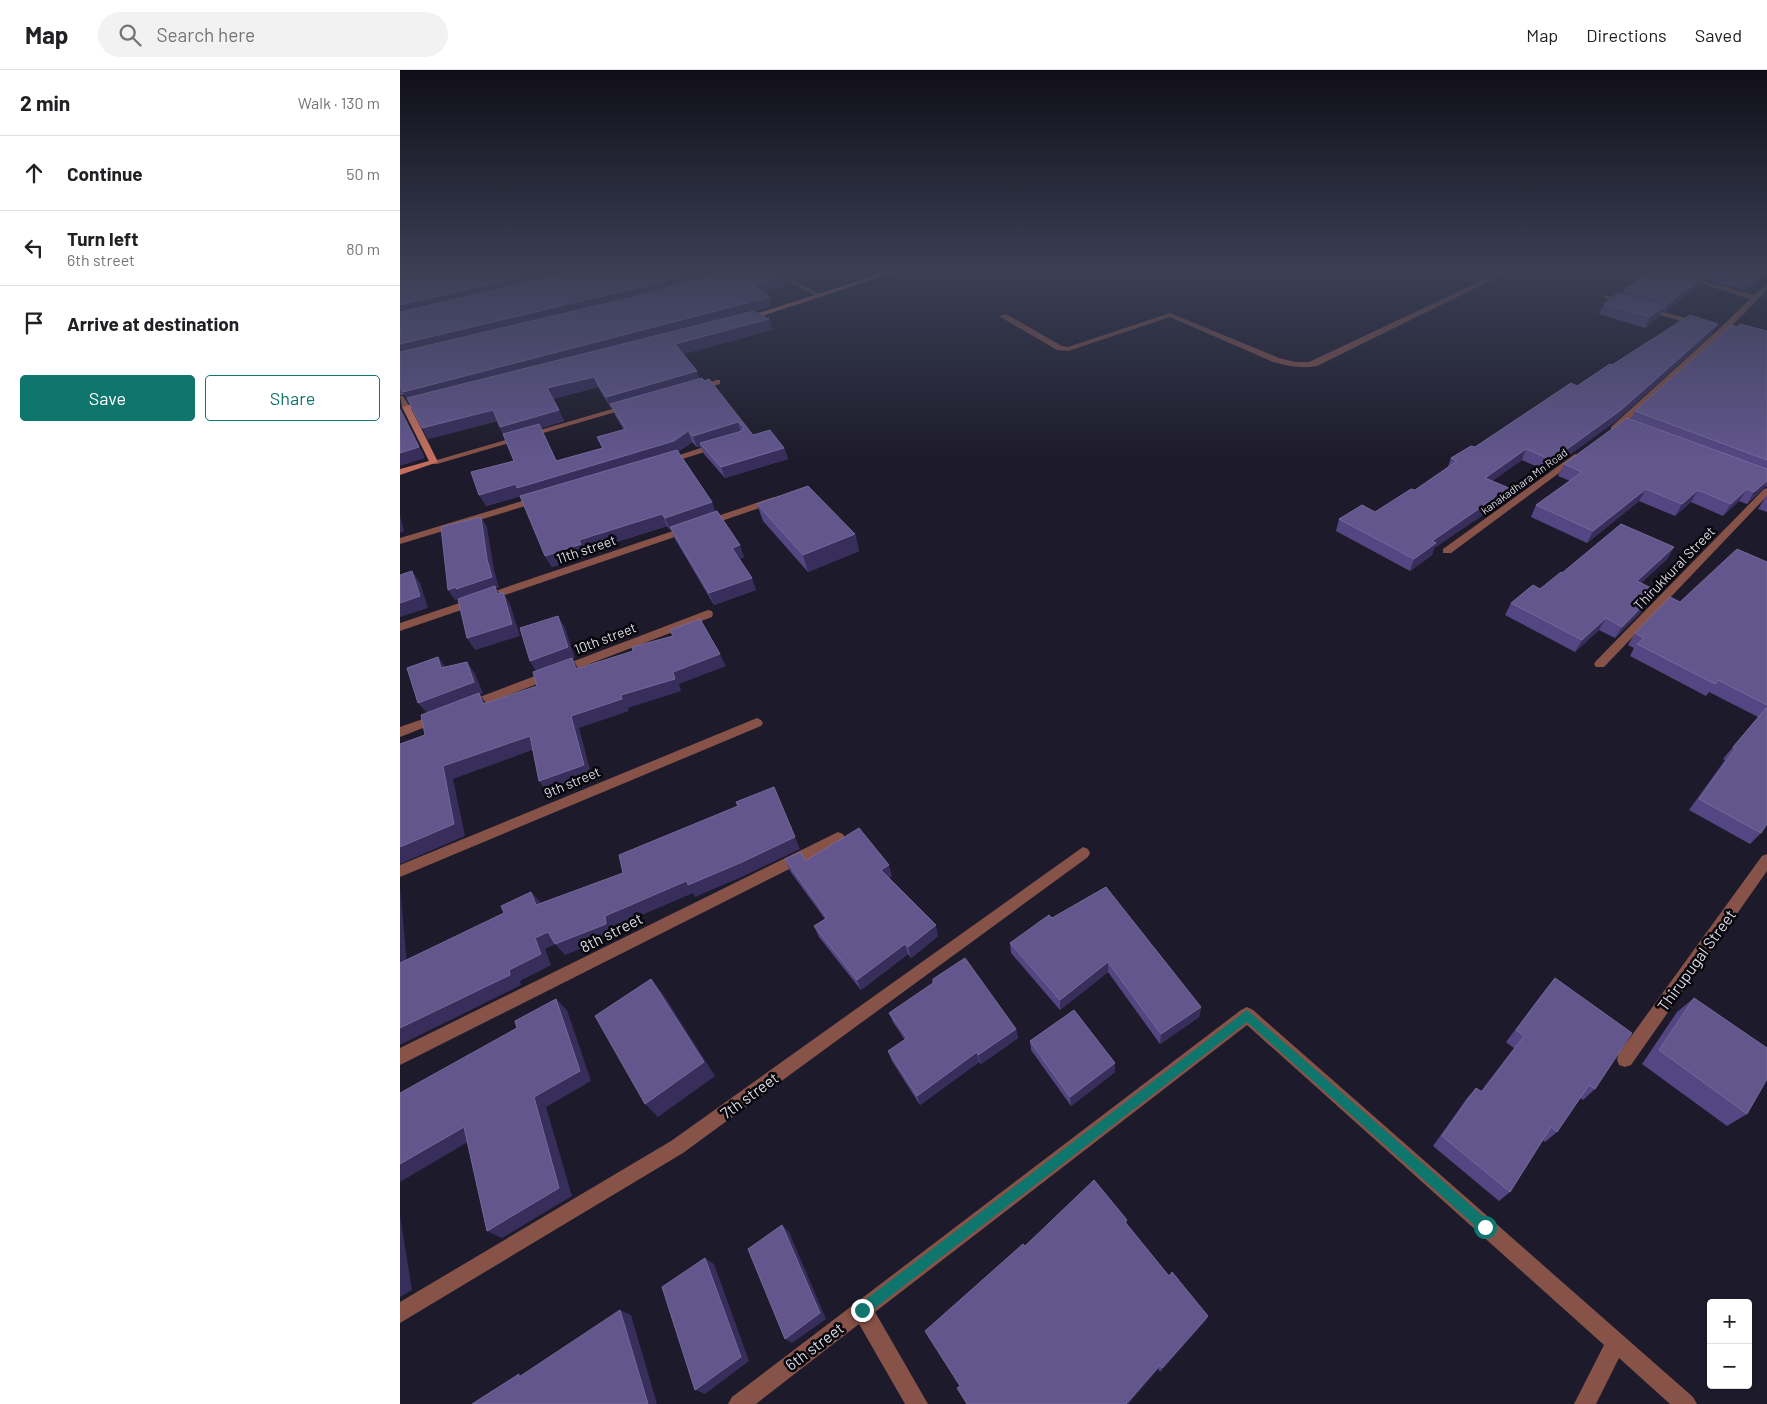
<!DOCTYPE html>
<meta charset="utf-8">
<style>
:root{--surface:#fff;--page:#f2f2f2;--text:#202124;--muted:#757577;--line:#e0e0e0;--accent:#0f766e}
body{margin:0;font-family:Barlow,sans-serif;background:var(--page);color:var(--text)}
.controls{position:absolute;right:15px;bottom:15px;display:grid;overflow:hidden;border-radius:5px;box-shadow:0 1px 4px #0004}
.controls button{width:45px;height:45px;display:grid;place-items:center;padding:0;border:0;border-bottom:1px solid var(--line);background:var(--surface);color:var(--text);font:25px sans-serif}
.stop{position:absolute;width:15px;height:15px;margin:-11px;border:4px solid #0f766e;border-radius:50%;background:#fff}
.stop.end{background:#0f766e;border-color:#fff;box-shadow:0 1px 5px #0008}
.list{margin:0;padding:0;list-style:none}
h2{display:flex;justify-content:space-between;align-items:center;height:65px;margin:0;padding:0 20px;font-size:21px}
h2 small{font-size:16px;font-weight:400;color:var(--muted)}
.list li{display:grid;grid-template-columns:32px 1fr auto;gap:15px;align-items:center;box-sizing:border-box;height:75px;padding:0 20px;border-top:1px solid var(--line)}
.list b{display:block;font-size:19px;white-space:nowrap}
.list p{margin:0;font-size:16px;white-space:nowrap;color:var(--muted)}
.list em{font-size:16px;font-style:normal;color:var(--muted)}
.actions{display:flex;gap:10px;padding:15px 20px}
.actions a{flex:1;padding:11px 0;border:1px solid var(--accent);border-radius:5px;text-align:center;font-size:18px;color:var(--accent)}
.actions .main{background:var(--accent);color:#fff}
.icon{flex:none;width:28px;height:28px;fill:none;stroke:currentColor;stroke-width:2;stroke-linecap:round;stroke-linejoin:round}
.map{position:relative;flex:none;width:1367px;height:1334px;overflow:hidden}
header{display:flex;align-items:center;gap:30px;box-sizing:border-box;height:70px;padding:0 25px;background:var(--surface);border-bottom:1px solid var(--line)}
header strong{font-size:24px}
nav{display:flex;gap:28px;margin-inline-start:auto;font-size:18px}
.search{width:350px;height:45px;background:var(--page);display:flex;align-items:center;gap:12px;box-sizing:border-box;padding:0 18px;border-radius:28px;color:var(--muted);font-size:19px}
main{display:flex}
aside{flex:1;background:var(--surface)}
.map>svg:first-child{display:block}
</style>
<header>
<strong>Map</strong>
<div class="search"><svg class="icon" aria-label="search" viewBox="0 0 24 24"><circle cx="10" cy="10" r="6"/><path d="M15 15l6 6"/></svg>Search here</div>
<nav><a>Map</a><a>Directions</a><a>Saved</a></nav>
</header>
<main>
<aside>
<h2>2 min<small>Walk · 130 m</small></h2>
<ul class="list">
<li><svg class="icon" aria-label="ahead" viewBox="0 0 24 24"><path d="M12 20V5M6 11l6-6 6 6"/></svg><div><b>Continue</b></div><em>50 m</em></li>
<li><svg class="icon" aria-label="left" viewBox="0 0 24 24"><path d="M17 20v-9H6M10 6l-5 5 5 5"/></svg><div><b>Turn left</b><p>6th street</p></div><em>80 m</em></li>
<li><svg class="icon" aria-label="arrive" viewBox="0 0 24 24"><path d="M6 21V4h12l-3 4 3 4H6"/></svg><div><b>Arrive at destination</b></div></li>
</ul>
<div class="actions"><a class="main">Save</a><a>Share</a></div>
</aside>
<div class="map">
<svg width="1367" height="1334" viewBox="0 0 1367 1334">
<rect width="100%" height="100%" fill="#1d1b2b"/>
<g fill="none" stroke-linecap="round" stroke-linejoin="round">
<g fill="#875248" fill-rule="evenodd">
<path d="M367,200H375L423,226L418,227Z"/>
<path d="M1104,200H1112L917,296C902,299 888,296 873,292L770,247L668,281L657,280L599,246L606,244L662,276L668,277L770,243L879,288L895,292H909Z"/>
<path d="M1256,200H1266L1354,225L1367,214V220L1326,262L1217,361H1211V357L1320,258L1350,229Z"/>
<path d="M1206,225L1227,232L1228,233L1225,235L1204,228L1203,227Z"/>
<path d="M1245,237L1300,252L1301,254L1297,256L1243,240V238Z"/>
<path d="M317,310H320V314L296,320L292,318Z"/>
<path d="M0,326H3L10,337L9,339L2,337Z"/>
<path d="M226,335L233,337L37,394H31L30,392Z"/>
<path d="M318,372L321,373V377L266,394L262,391Z"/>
<path d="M1175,384L1178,385V389L1051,483H1043V479Z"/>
<path d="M1367,418V426L1204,597H1196L1194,594L1196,591L1364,419Z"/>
<path d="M139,426L144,429L142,431L0,474V468Z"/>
<path d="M374,427L377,428V432L0,561V553Z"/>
<path d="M308,540L312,541L313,544L312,547L72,639L68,640L62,636L64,633Z"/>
<path d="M37,644L41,645L43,648L41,651L0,667V657Z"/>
<path d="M357,648L361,650L363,653L361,656L0,807V795Z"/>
<path d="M438,762L443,764L445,768L443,772L0,995V978Z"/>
<path d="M683,777L688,779L690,783L688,787L283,1083L0,1253V1232L271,1071Z"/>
<path d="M1367,784V801L1231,995L1225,997L1219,995L1217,989L1219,983L1362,786Z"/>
<path d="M847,937L853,940L1293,1327L1297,1334H1270L1219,1288L1196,1334H1174L1204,1275L847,955L475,1242L528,1334H505L459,1254L356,1334H328L332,1327L841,940Z"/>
</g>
<g fill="#c46f5e" fill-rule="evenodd">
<path d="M492,200H502L347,251L340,249Z"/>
<path d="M27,330L31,332L30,334L11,338L38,392L0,405V399L29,391L2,337Z"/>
</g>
</g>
<g fill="#534682" fill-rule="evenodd">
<path d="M0,200L381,204L386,214L362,223L372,236L354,241L369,249L372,260L283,284L297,301L299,309L353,365L384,378L388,389L325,408L304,384L300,376L297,377L292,372L278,382L312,432L315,442L344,487L339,489L356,520L314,535L275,469L271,459L270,460L267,456L185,482L187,486L152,497L145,486L121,426L86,436L114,391L103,364L97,351L28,369L5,325H0ZM198,317L211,338L212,337L215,345L224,360L197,367L202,378L157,391L141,358L164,351L153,329Z"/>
<path d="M379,200H411L392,207Z"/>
<path d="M1252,200H1367L1350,218L1347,217L1344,220L1303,209L1299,215L1265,242L1262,240L1258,247L1245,258L1199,244L1204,234L1222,224L1224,220Z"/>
<path d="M1338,257L1367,261V417L1366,416L1347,434L1339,431L1323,446L1291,432L1275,446L1239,431L1187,473L1131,447L1136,435L1170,411L1158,406L1164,394L1231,349L1235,341Z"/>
<path d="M1312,264L1216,351L1147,401L1122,390L1092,411L1109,418L1105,430L1034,478L1032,485L1010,501L936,461L939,449L975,442L1015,420L1048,397L1051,388L1075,377L1212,295Z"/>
<path d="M1367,425V442L1358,439Z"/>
<path d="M357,434L455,464L459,481L408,502L363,451Z"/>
<path d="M1274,477L1267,489L1241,513L1250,533L1215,568L1199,560L1175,582L1105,545L1111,533L1140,519L1162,503Z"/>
<path d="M1367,492V754L1361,763L1350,774L1289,740L1325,690L1323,689L1358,647L1309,622L1306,626L1230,586L1234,578L1228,575L1235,563L1280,532Z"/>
<path d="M385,789L405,791L492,806L489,808L538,866L511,888L508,884L461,920L419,867L414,856L425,849L390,801Z"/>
<path d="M652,848L801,937L799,947L760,974L708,902L660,940L611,883L610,873Z"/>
<path d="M1155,908L1195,1019L1183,1030L1180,1028L1157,1062L1145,1072L1143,1070L1110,1122L1099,1131L1033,1076L1067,1028L1076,1018L1081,1021L1114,978L1106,972L1145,920Z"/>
<path d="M1294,928L1347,1044L1327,1056L1242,994L1277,942Z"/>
<path d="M489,943L616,959L618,968L581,994L579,992L520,1035L492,991L488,981L505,970L493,952Z"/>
<path d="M630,971L715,1002L671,1036L631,980Z"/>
<path d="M727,1150L726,1154L769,1206L808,1246L805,1251L760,1302L758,1299L728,1334H567L560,1316L625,1176Z"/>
</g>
<g fill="#372e5b">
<path d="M0,200H37L0,208Z"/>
<path d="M150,200H192L0,245V235Z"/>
<path d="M303,200H339L0,285V274Z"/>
<path d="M390,200H411L392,207Z"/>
<path d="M1367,200V204L1350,218L1355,210Z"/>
<path d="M380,201L381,206L384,205L386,214L354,225L352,216Z"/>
<path d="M1303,207L1299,215L1265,242L1269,233Z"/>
<path d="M1351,209L1347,217L1344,220L1348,212Z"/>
<path d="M370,227L372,236L9,332L3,322Z"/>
<path d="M1263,237L1258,247L1245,258L1250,247Z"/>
<path d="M369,249L372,260L279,285L275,274Z"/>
<path d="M1318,254L1312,264L1216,351L1147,401L1152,390Z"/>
<path d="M297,301L300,312L210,334L212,337L211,338L206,327Z"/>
<path d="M194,307L198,317L152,329L147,318Z"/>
<path d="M0,335V338L25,388L0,396Z"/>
<path d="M93,340L98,351L28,369L22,358Z"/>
<path d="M159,340L164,351L106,368L100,357Z"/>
<path d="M338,352L341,363L300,373V376L297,377L293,366Z"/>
<path d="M288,361L292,372L278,382L86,436L79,425Z"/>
<path d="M384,378L388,389L325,408L321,397Z"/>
<path d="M1126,379L1122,390L1081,419L1085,408Z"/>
<path d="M1367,411L1366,416L1347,434L1354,422Z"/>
<path d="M1109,418L1105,430L1034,478L1032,485L1010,501L1014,489L1032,471Z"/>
<path d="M1246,419L1239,431L1187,473L1193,461Z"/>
<path d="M1347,419L1339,431L1323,446L1331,434Z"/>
<path d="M1298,420L1291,432L1275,446L1282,434Z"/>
<path d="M312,432L316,444L270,460L265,448Z"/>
<path d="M262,444L267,456L185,482L187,486L152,497L145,486L179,470Z"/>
<path d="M0,445L4,461L0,463Z"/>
<path d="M81,447L87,457L94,500L99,518H96L102,528H62L55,530L48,520L87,489Z"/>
<path d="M455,464L459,481L408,502L403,485Z"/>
<path d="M340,475L344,487L336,490L332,478Z"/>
<path d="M1274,477L1267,489L1230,523L1237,511Z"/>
<path d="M12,501L20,513L28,538L0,547V533Z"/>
<path d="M352,508L356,520L314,535L309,523Z"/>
<path d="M1257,521L1250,533L1215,568L1222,557Z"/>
<path d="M103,522L110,534L120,566L75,580L67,568Z"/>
<path d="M158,546L165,558L175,588L173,589L179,600L137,603L130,591Z"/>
<path d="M1206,548L1199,560L1175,582L1182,570Z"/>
<path d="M320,584L326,596L279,614L281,621L228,638L229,641L179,658L192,707L148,723L139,711L171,646L221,625L273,602Z"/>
<path d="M38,587L47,599L41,598Z"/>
<path d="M67,592L75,604L83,623L80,625L88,635L83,634L28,644L18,633Z"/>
<path d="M130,666L138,678L53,709L65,766L0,794V777L43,696Z"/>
<path d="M395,767L400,779L346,805L295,827L293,823L214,857L215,865L165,885L155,874L205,846Z"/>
<path d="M489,795L492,806L484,811L481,800Z"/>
<path d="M0,816L8,906L0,900Z"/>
<path d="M131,822L141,833L136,835Z"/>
<path d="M536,855L538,866L511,888L508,877Z"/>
<path d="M148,862L158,873L145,879L151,895L120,911L121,915L0,975V958L109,900L135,868Z"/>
<path d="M505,874L508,884L461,920L457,910Z"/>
<path d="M708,892V902L660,940V930Z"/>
<path d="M251,909L263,924L315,1006L258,1047L245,1034Z"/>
<path d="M156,929L167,940L191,1011L146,1037L172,1126L102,1168L87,1161L134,1027Z"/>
<path d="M801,937L799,947L760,974L761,964Z"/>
<path d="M616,959L618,968L581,994L578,985Z"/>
<path d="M577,982L579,992L520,1035L517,1026Z"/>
<path d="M715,993V1002L671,1036L670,1027Z"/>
<path d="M64,1057L78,1066L0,1112V1094Z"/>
<path d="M0,1146L12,1220L0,1227Z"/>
<path d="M382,1155L389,1162L426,1249L392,1273L385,1269Z"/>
<path d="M305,1188L314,1194L349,1291L305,1324L295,1320Z"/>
<path d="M220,1240L231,1245L257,1334H248Z"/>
<path d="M808,1246L805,1251L760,1302L762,1298Z"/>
<path d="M760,1295L758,1299L728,1334H726Z"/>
</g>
<g fill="#62568d" stroke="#746a9a">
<path d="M22,200H150L0,235V205Z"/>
<path d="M179,200H303L241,217L0,274V242Z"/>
<path d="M330,200H378L380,201L377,202L384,205L352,216L370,227L3,322L0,317V282L246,224Z"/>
<path d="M1252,200H1280L1303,207L1269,233L1224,220Z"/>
<path d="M1313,200H1367L1355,210L1351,209L1348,212L1311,202Z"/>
<path d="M1218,223L1263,237L1250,247L1204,234Z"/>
<path d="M354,241L369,249L275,274L297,301L206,327L194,307L147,318L159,340L100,357L93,340L22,358L7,328Z"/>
<path d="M1290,245L1318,254L1221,340L1152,390L1126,379L1085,408L1109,418L1032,471L1036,473L1014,489L939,449L962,435L975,442L1011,419L1015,420L1057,391L1051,388L1071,376L1075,377L1171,313L1177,316L1210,294L1212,295L1226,286Z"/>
<path d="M1340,254L1367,261V390L1235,341L1331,255L1338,257Z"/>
<path d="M302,308L304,311L309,309L353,365L370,360L384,378L321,397L300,373L342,361L344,357L338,352L293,366L288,361L274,371L117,418L116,414L79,425L71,402L114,391L103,364L139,354L156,391L203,378L197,367L226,359L210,334Z"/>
<path d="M0,339L19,377L0,383Z"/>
<path d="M1227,348L1367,399V411L1354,422L1347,419L1331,434L1298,420L1282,434L1246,419L1193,461L1136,435L1182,402L1164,394Z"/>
<path d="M277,380L312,432L265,448L262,444L179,470L181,474L145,486L120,426Z"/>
<path d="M408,416L455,464L403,485L357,434Z"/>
<path d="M317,441L340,475L332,478L352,508L309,523L270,457Z"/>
<path d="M81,447L87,489L92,507L56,519V517L48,520L41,457Z"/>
<path d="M1221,454L1274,477L1237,511L1257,521L1222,557L1206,548L1182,570L1111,533L1133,515L1140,519L1161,502L1162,503Z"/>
<path d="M1337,479L1367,492V635L1318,610L1315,614L1237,574L1244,568L1235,563L1270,527L1280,532Z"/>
<path d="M12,501L20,526L0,533V505Z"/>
<path d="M95,516L97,524L103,522L112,554L67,568L58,529Z"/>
<path d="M158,546L168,577L130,591L120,558Z"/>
<path d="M300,549L320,584L273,602L275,609L221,625L222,629L171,646L184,695L139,711L130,666L43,696L54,754L0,777V674L25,665L21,645L79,623L83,634L137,616L133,602L172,588L176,599L233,581L232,577L273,566L270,560Z"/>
<path d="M38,587L41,598L67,592L74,612L18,633L7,598Z"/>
<path d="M1367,637V754L1361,763L1299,729L1335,679L1333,677Z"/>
<path d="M374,717L395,767L340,793L288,815L287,811L205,846L206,854L155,874L148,862L135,868L141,884L109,900L110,905L0,958V893L104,843L101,836L131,822L136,835L223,803L219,785L338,736L336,732Z"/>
<path d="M459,758L489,795L481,800L536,855L508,877L505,874L457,910L414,856L427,848L385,789L401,782L405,791Z"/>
<path d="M706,817L801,937L761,964L708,892L660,930L610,873L649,845L652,848Z"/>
<path d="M565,888L616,959L578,985L577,982L517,1026L488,981L507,968L489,943L533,913V909Z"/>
<path d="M1155,908L1232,963L1195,1019L1189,1015L1157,1062L1151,1057L1110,1122L1042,1066L1076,1018L1082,1022L1124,966L1116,960Z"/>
<path d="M251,909L304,992L245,1034L195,946Z"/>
<path d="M1294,928L1367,978V1009L1347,1044L1259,980Z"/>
<path d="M156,929L180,1001L134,1027L159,1118L87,1161L64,1057L0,1094V1023L117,958L115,951Z"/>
<path d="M674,940L715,993L670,1027L630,971Z"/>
<path d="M694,1110L727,1150L725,1152L769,1206L772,1202L808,1246L762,1298L760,1295L726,1334H567L557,1318L560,1316L525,1261L623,1174L625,1176Z"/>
<path d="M382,1155L420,1243L385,1269L348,1179Z"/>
<path d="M305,1188L341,1287L295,1320L262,1217Z"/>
<path d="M220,1240L248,1334H72L119,1304V1307Z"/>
</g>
<linearGradient id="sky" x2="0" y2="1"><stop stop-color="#100f18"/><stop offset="0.52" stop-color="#3a3f55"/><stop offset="1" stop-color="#3a3f55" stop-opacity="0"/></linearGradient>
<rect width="1367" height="387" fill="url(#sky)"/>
<path fill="#0f766e" d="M847,940L1090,1152L1091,1157L1090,1161L1085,1163L1081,1161L847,952L466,1245L462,1247L457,1245L455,1240L457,1236Z"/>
<g text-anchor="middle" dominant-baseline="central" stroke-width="5" stroke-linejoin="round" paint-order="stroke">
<g font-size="11" fill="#dad9e4" stroke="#08070d">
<text transform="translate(1124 411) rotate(-36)">kanakadhara Mn Road</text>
</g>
<g font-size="14" fill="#dad9e4" stroke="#08070d">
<text transform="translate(186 479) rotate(-19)">11th street</text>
<text transform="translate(1274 498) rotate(-46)">Thirukkural Street</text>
<text transform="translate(205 568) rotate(-21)">10th street</text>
<text transform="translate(172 712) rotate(-23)">9th street</text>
</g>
<g font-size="16" fill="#dad9e4" stroke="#08070d">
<text transform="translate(211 862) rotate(-27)">8th street</text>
<text transform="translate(1296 890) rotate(-54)">Thirupugal Street</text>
<text transform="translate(349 1025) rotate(-36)">7th street</text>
<text transform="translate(414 1276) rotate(-37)">6th street</text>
</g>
</g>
</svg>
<div class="controls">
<button>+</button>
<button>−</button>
</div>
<div class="stop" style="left:1085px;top:1157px"></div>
<div class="stop end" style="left:462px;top:1240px"></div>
</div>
</main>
